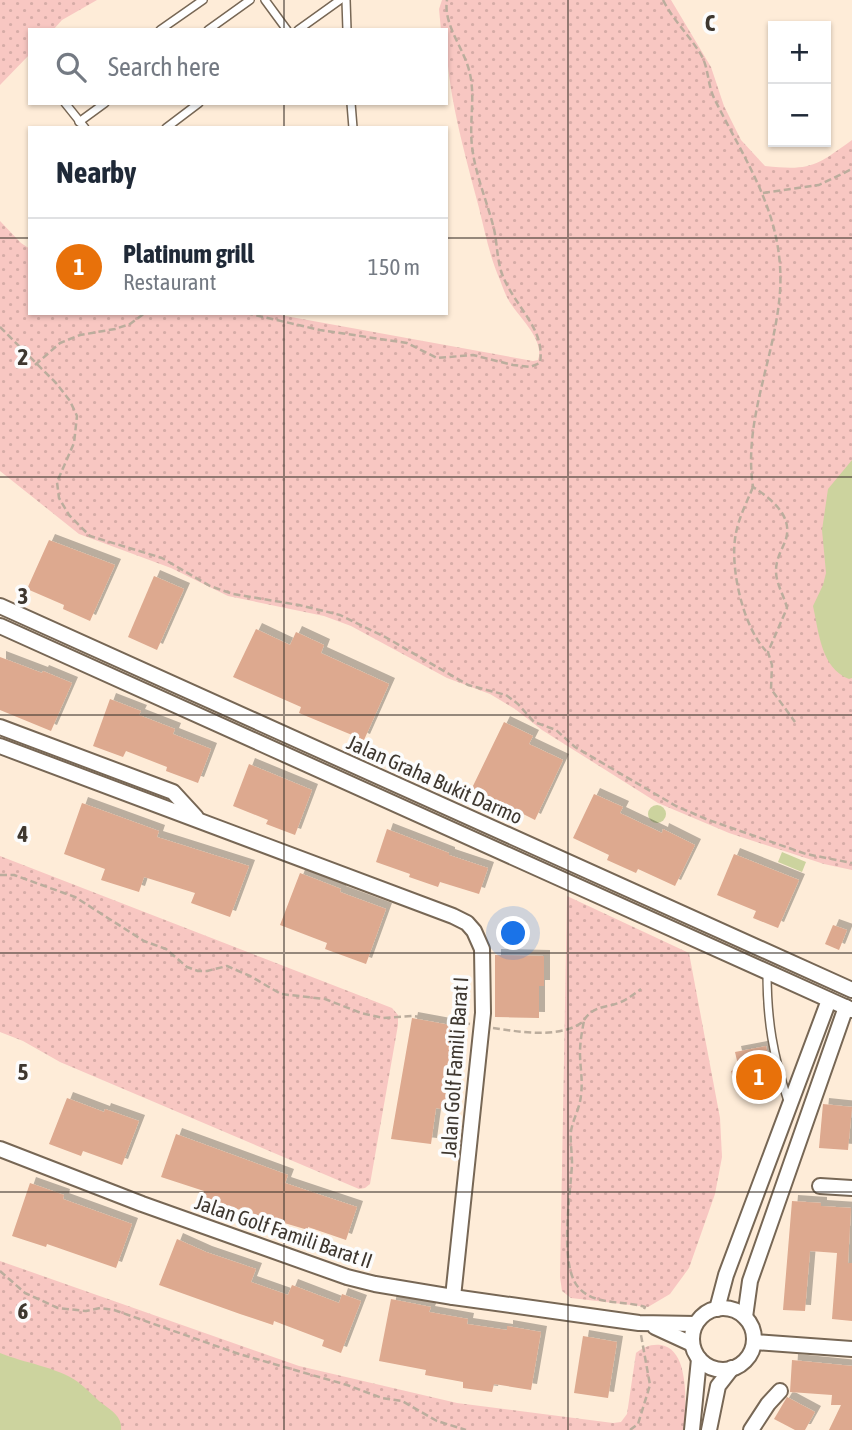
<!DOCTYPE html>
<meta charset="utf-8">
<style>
:root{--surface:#fff;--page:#f6f6f7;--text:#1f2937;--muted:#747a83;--line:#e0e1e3;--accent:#db2777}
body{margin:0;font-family:"Asap Condensed",sans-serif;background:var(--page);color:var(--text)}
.controls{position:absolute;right:21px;top:21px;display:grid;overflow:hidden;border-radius:0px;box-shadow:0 2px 5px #0004}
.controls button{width:63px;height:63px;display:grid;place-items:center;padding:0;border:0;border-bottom:2px solid var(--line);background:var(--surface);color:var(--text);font:35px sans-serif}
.you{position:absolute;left:514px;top:934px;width:24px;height:24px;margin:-18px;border:5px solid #fff;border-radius:50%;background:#1a73e8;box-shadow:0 0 0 10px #1a73e833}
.badge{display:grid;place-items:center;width:46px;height:46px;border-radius:50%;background:var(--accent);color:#fff;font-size:23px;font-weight:700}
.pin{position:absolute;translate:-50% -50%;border:4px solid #fff;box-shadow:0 2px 7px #0006}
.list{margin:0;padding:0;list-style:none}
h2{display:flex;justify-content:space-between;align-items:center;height:91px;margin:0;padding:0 28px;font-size:30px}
h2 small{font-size:23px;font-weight:400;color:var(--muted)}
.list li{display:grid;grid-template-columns:46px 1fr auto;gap:21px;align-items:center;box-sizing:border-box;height:98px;padding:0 28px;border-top:2px solid var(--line)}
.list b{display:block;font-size:26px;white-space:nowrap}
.list p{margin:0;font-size:23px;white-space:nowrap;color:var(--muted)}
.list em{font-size:23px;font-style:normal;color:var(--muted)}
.icon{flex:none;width:38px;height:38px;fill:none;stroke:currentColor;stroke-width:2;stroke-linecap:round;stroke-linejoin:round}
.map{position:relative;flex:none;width:852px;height:1430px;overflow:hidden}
.search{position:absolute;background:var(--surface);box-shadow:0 2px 5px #0004;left:28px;top:28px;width:420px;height:77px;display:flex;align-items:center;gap:18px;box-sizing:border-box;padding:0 24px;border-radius:0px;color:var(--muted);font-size:26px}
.panel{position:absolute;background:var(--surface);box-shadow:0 2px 5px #0004;left:28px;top:126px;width:420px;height:189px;border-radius:0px}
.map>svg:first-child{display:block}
</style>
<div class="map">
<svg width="852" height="1430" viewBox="0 0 852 1430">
<defs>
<pattern id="grass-dots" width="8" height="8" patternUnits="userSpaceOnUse" patternTransform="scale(1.75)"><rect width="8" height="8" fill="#f8c7c2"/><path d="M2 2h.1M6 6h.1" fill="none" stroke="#d6aca7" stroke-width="1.8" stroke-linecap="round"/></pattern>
<filter id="shadow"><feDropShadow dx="6" dy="-6" stdDeviation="0" flood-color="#0004"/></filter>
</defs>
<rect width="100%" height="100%" fill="#feecd8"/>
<g fill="url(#grass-dots)">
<path d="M0,0H97L62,20L53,30H30V54L0,85Z"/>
<path d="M442,0H671L711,67L724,106L741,140L765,166C811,171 816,166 852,140V870L824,864L729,833L658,803L542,730L515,709L490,694L447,678L351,626L324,616L228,596L171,568L79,534L0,471V221L21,243L30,249V313H269L533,361L538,360C545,341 521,319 511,304C506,297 503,288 500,280C490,258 485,232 479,208C464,150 446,90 446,30H441L439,9Z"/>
<path d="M0,856L392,1008L398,1015V1025L370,1184L365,1188L359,1189L60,1062L23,1041L0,1032Z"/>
<path d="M567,896L689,953L720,1118L722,1157L715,1194L689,1268L670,1294L648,1307L571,1298L562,1291L560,1277Z"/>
<path d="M0,1261L299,1366L457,1403L613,1423L621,1422L627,1414L636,1353C644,1347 650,1344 661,1345C691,1350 685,1407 685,1430H0Z"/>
</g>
<g fill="#ccd39e">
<path d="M852,460V678L849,679C821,668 819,633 813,606L823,585L826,573L822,530L828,489Z"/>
<circle cx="657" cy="814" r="9"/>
<path d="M782,852L806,862L802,872L778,862Z"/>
<path d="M0,1353C24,1363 57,1367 78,1382C86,1388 92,1395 99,1401C109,1409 123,1416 121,1430H0Z"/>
</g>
<g fill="#dda98f" filter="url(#shadow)">
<path d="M49,540L115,565L90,621L63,609L64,605L27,589Z"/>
<path d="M154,576L184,589L157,650L128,637Z"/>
<path d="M256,629L290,645L296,632L324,645L321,653L389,684L364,740L299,713L301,707L233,677Z"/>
<path d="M0,657L42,673L43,671L72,683L51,731L0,710Z"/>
<path d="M110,699L141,711L139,715L175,729L173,734L211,749L198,783L166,771L167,767L126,751L123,757L93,746Z"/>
<path d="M504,722L533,736L529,744L563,760L535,820L472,788Z"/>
<path d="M249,764L312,790L295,835L266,824L268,820L233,806Z"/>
<path d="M594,794L623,807L620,813L662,833L663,829L695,845L675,886L638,869L636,873L607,860L609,855L573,838Z"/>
<path d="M82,803L159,831L157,837L249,866L230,917L191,903L195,893L144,877L139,892L101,880L105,869L64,854Z"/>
<path d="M387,829L449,853V855L488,868L479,894L440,882L438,887L409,877L410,874L376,862Z"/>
<path d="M734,854L799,880L778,928L753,918L756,911L717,895Z"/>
<path d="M300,873L341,889L340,892L386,909L366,964L325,949L327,943L280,925Z"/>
<path d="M833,925L847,930L839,950L825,944Z"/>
<path d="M495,955L544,956V986H539V1018L495,1017Z"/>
<path d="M412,1018L461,1027L446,1110L436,1108L431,1144L391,1139Z"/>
<path d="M766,1046L769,1059L738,1065L735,1052Z"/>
<path d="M744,1067L750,1089L737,1093L731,1071Z"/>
<path d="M67,1098L104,1112L105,1109L139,1121L122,1165L83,1151L81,1156L49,1144Z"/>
<path d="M823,1104L852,1107L848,1150L819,1148Z"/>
<path d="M176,1134L288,1175L285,1183L357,1207L346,1240L308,1227V1230L240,1210L202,1196L204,1191L161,1177Z"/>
<path d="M30,1183L64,1195L63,1199L132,1224L116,1268L47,1244L46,1247L12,1236Z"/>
<path d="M792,1201L821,1203V1206L851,1208L848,1263H852V1321L832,1319L837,1253L810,1251L805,1311L783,1310Z"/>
<path d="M177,1239L206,1252L256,1269L251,1282L288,1295L292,1285L339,1303L342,1294L361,1301L341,1353L322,1346L324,1340L274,1321L273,1325L240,1314L159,1285Z"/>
<path d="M391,1299L431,1307L429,1312L468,1319L467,1324L507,1330V1326L541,1332L531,1390L494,1384L492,1392L463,1388V1382L425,1375L426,1370L379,1361Z"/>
<path d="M583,1336L617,1342L608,1398L574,1393Z"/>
<path d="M792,1360L852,1366V1430H829L841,1405H831L832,1395L790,1392Z"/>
<path d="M787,1397L815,1412L805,1430H795L774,1419Z"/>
</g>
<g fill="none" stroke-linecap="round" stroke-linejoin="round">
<defs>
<g id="service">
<path d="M265,0L287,30"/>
<path d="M346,0L347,30"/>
<path d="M160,30L203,0"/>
<path d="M208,30L250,0"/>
<path d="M298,30L340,0"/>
<path d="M65,103L85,128"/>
<path d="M351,103L353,128"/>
<path d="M79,122L105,103"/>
<path d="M166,128L199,103"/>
<path d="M767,972C767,1021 773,1055 788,1101"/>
</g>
<g id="minor">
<path d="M0,606L852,990"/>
<path d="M0,626L852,1010"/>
<path d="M0,727L173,792L196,817"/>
<path d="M0,746L453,916L467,923L474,931L482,949L483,1013L453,1297"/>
<path d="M0,1149L142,1204L347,1277L375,1284L453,1297L639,1323L695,1324"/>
<path d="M820,1186L852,1188"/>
<circle cx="723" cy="1339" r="31"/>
<path d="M717,1309L726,1275L829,1000"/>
<path d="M745,1317L750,1281L846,1007"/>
<path d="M655,1327L692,1344"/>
<path d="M754,1342L852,1349"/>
<path d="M692,1430L699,1359"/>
<path d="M709,1430L718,1386L732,1368"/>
<path d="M751,1430L768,1404L780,1391"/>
</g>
</defs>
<use href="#service" stroke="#776755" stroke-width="10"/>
<use href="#minor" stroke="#776755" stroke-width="18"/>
<g stroke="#bbad9d" stroke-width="2.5" stroke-dasharray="7 3.5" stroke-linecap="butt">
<path d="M663,0C673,20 688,34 700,53C709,67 707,83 714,98C746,163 785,216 780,292C775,359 743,420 753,487C770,498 793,515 786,539C782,550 776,558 776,571C776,584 784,595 787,608L768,652L772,665L771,689L795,722"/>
<path d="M763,193L819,185L852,169"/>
<path d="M246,313L320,330L407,343L437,358L473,355L513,365L530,367L540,363C546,327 512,305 501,271C497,257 497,243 494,229C487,201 475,174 472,146C469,121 476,95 469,70C463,47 443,24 447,0"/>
<path d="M0,327L56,383L70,401L77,416L74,443L57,482L59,498L69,515L90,536L162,558L210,586L233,594L299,605L340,615L387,638L468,685L506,695L518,704L534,722L556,730L575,747L676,806L706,819L806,854L852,863"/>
<path d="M35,365L60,343L80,335L115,329L130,324L145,313"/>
<path d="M753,487C747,502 739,517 736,533C729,566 743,627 766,651"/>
<path d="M0,875H14L75,897L144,941L166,949L187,967L198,971H207L227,966L250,976L281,994L325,999L361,1013L383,1018L413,1016L470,1024"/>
<path d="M584,1020C594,1005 607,1008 621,1002C628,999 634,994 641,989"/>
<path d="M493,1028C521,1032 561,1039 584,1021C582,1031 580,1042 580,1053C580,1067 583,1080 581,1095C580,1108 573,1119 571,1131C570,1142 572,1152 572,1163C571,1192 558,1266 579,1288C595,1306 624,1300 645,1307L644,1309"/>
<path d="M0,1271L25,1293L58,1308L86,1311L100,1308L114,1310L239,1354L347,1385L382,1398L402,1401L437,1421L466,1430"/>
<path d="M630,1430L638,1424L650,1385L641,1335"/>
</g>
<use href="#service" stroke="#fff" stroke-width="7"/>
<use href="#minor" stroke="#fff" stroke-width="14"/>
</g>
<path fill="none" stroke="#3e372f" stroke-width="2" stroke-opacity="0.55" d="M284,0V30M568,0V1430M284,103V128M0,238H30M446,238H852M284,313V1430M0,477H852M0,715H852M0,953H852M0,1192H852"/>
<g text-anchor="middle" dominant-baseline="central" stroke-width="7" stroke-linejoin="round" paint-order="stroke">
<g font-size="21" fill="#3e372f" stroke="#fcfcfc">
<text transform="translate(435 779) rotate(24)">Jalan Graha Bukit Darmo</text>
<text transform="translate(454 1067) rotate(-86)">Jalan Golf Famili Barat I</text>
<text transform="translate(284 1231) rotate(19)">Jalan Golf Famili Barat II</text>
</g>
</g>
<g font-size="23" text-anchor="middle" font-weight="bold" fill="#3e372f" stroke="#fcfcfc" stroke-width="7" stroke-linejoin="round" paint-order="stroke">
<text x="710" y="31">C</text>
<text x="23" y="365">2</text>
<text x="23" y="604">3</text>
<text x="23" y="842">4</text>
<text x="23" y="1080">5</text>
<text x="23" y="1319">6</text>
</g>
</svg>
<div class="controls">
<button>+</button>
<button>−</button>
</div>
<div class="you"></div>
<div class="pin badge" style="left:759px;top:1077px;background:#e8710a">1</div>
<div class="search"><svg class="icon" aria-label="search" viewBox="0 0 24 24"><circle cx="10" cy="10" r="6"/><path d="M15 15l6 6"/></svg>Search here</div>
<section class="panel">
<h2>Nearby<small></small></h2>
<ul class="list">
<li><span class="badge" style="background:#e8710a">1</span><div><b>Platinum grill</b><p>Restaurant</p></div><em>150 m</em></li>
</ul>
</section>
</div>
